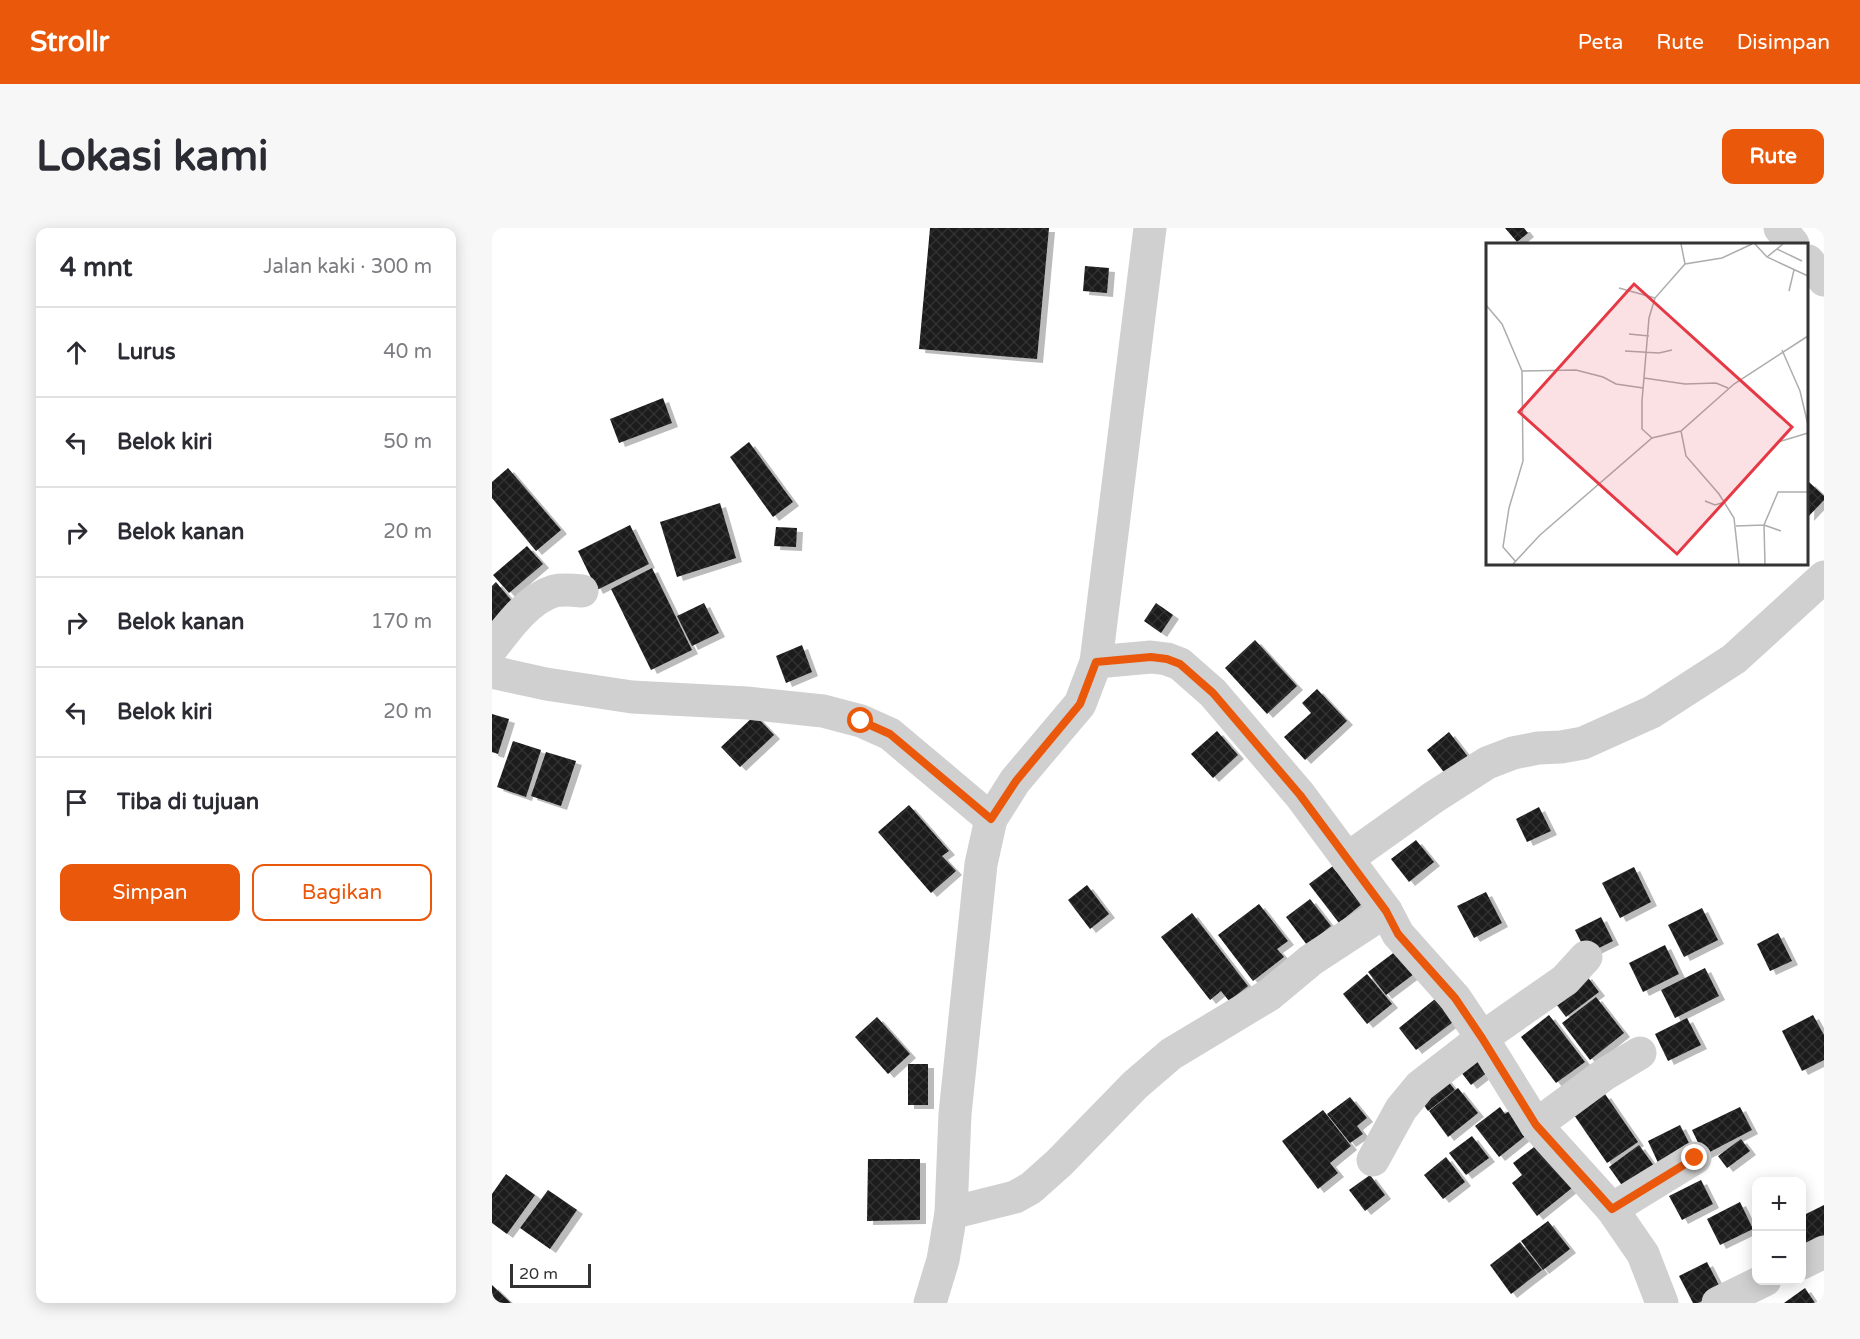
<!DOCTYPE html>
<html lang="id">
<meta charset="utf-8">
<style>
:root{--surface:#fff;--page:#f7f7f7;--text:#2b2b33;--muted:#7c7c81;--line:#e1e1e2;--accent:#ea580c}
body{margin:0;font-family:"Varela Round",sans-serif;background:var(--page);color:var(--text)}
.controls{position:absolute;right:18px;bottom:18px;display:grid;overflow:hidden;border-radius:12px;box-shadow:0 3px 15px #0003}
.controls button{width:54px;height:54px;display:grid;place-items:center;padding:0;border:0;border-bottom:2px solid var(--line);background:var(--surface);color:var(--text);font:30px sans-serif}
.scale{position:absolute;left:18px;bottom:15px;width:81px;box-sizing:border-box;padding-left:6px;border:3px solid #333;border-top:0;font-size:16px;line-height:21px;white-space:nowrap;color:#333;-webkit-text-stroke:4px #fff;paint-order:stroke}
.stop{position:absolute;width:18px;height:18px;margin:-14px;border:4px solid #ea580c;border-radius:50%;background:#fff}
.stop.end{background:#ea580c;border-color:#fff;box-shadow:0 2px 6px #0008}
.list{margin:0;padding:0;list-style:none}
h2{display:flex;justify-content:space-between;align-items:center;height:78px;margin:0;padding:0 24px;font-size:26px}
h2 small{font-size:20px;font-weight:400;color:var(--muted)}
.list li{display:grid;grid-template-columns:39px 1fr auto;gap:18px;align-items:center;box-sizing:border-box;height:90px;padding:0 24px;border-top:2px solid var(--line)}
.list b{display:block;font-size:22px;white-space:nowrap}
.list em{font-size:20px;font-style:normal;color:var(--muted)}
.actions{display:flex;gap:12px;padding:18px 24px}
.actions a{flex:1;padding:14px 0;border:2px solid var(--accent);border-radius:12px;text-align:center;font-size:21px;color:var(--accent)}
.actions .main{background:var(--accent);color:#fff}
.icon{flex:none;width:33px;height:33px;fill:none;stroke:currentColor;stroke-width:2;stroke-linecap:round;stroke-linejoin:round}
.map{position:relative;flex:none;width:1332px;height:1075px;overflow:hidden;border-radius:12px}
header{display:flex;align-items:center;gap:36px;box-sizing:border-box;height:84px;padding:0 30px;background:var(--accent);color:#fff}
header strong{font-size:28px}
nav{display:flex;gap:33px;margin-inline-start:auto;font-size:21px}
.intro{display:flex;align-items:center;justify-content:space-between;box-sizing:border-box;height:144px;padding:0 36px}
h1{margin:0;font-size:42px}
.button{padding:15px 27px;border-radius:12px;background:var(--accent);color:#fff;font-size:21px;font-weight:700}
main{display:flex;gap:36px;padding:0 36px}
aside{flex:1;background:var(--surface);border-radius:12px;box-shadow:0 3px 15px #0003}
.map>svg:first-child{display:block}
</style>
<header>
<strong>Strollr</strong>
<nav><a>Peta</a><a>Rute</a><a>Disimpan</a></nav>
</header>
<div class="intro"><h1>Lokasi kami</h1><a class="button">Rute</a></div>
<main>
<aside>
<h2>4 mnt<small>Jalan kaki · 300 m</small></h2>
<ul class="list">
<li><svg class="icon" aria-label="ahead" viewBox="0 0 24 24"><path d="M12 20V5M6 11l6-6 6 6"/></svg><div><b>Lurus</b></div><em>40 m</em></li>
<li><svg class="icon" aria-label="left" viewBox="0 0 24 24"><path d="M17 20v-9H6M10 6l-5 5 5 5"/></svg><div><b>Belok kiri</b></div><em>50 m</em></li>
<li><svg class="icon" aria-label="right" viewBox="0 0 24 24"><path d="M7 20v-9h11M14 6l5 5-5 5"/></svg><div><b>Belok kanan</b></div><em>20 m</em></li>
<li><svg class="icon" aria-label="right" viewBox="0 0 24 24"><path d="M7 20v-9h11M14 6l5 5-5 5"/></svg><div><b>Belok kanan</b></div><em>170 m</em></li>
<li><svg class="icon" aria-label="left" viewBox="0 0 24 24"><path d="M17 20v-9H6M10 6l-5 5 5 5"/></svg><div><b>Belok kiri</b></div><em>20 m</em></li>
<li><svg class="icon" aria-label="arrive" viewBox="0 0 24 24"><path d="M6 21V4h12l-3 4 3 4H6"/></svg><div><b>Tiba di tujuan</b></div></li>
</ul>
<div class="actions"><a class="main">Simpan</a><a>Bagikan</a></div>
</aside>
<div class="map">
<svg width="1332" height="1075" viewBox="0 0 1332 1075">
<defs>
<pattern id="building-cross-hatch" width="8" height="8" patternUnits="userSpaceOnUse" patternTransform="scale(1.5)"><rect width="8" height="8" fill="#1a1a1a"/><path d="M0 0l8 8M0 8l8-8" fill="none" stroke="#333"/></pattern>
<filter id="shadow"><feDropShadow dx="6" dy="4" stdDeviation="0" flood-color="#0004"/></filter>
</defs>
<rect width="100%" height="100%" fill="#fff"/>
<g fill="url(#building-cross-hatch)" filter="url(#shadow)">
<path d="M438,0H557L545,131L427,121Z"/>
<path d="M1013,0H1032L1036,5L1025,14Z"/>
<path d="M593,38L617,40L615,65L591,63Z"/>
<path d="M171,170L180,195L127,215L118,191Z"/>
<path d="M257,214L301,274L281,289L238,229Z"/>
<path d="M16,240L69,302L44,323L0,270V254Z"/>
<path d="M1317,254L1332,268V272L1316,289Z"/>
<path d="M228,275L244,330L185,349L168,294Z"/>
<path d="M138,297L157,336L105,362L86,323Z"/>
<path d="M284,299L305,300L304,319L282,318Z"/>
<path d="M35,318L51,336L17,365L1,347Z"/>
<path d="M160,340L200,422L159,442L119,361Z"/>
<path d="M4,354L24,378L0,398V358Z"/>
<path d="M212,375L227,405L200,418L185,388Z"/>
<path d="M664,375L681,387L669,405L652,393Z"/>
<path d="M763,412L805,458L775,486L733,440Z"/>
<path d="M310,417L320,444L294,455L284,428Z"/>
<path d="M825,461L855,493L813,532L792,509L819,485L810,475Z"/>
<path d="M0,486L17,491L6,526L0,524Z"/>
<path d="M263,487L282,507L248,539L229,519Z"/>
<path d="M725,503L746,527L721,550L699,526Z"/>
<path d="M957,504L977,530L954,547L935,522Z"/>
<path d="M21,513L49,522L34,569L5,559Z"/>
<path d="M54,524L84,533L69,578L39,568Z"/>
<path d="M417,577L457,623L450,628L464,643L439,665L386,604Z"/>
<path d="M1047,579L1059,603L1035,614L1024,591Z"/>
<path d="M924,612L942,634L917,654L899,631Z"/>
<path d="M849,632L871,675L847,695L817,656Z"/>
<path d="M1142,639L1159,674L1128,690L1110,655Z"/>
<path d="M595,657L617,686L598,701L576,672Z"/>
<path d="M994,664L1010,695L982,710L965,678Z"/>
<path d="M818,671L839,698L815,717L794,689Z"/>
<path d="M767,676L796,713L785,721L792,729L761,753L726,707Z"/>
<path d="M1210,680L1226,712L1192,729L1176,697Z"/>
<path d="M700,685L756,758L737,773L729,763L718,772L669,709Z"/>
<path d="M1109,689L1121,713L1095,726L1083,702Z"/>
<path d="M1286,705L1300,733L1278,743L1265,716Z"/>
<path d="M1173,717L1187,746L1151,764L1137,735Z"/>
<path d="M904,723L922,746L894,767L876,744Z"/>
<path d="M1213,740L1227,768L1183,790L1169,762Z"/>
<path d="M875,746L900,776L875,796L851,766Z"/>
<path d="M1094,747L1107,764L1074,789L1061,772Z"/>
<path d="M1104,769L1132,805L1098,832L1070,795Z"/>
<path d="M943,771L961,794L924,822L907,800Z"/>
<path d="M1057,787L1093,834L1064,855L1029,809Z"/>
<path d="M1321,787L1332,807V832L1310,843L1290,803Z"/>
<path d="M385,789L418,826L396,846L363,809Z"/>
<path d="M1195,790L1209,817L1176,833L1163,806Z"/>
<path d="M985,818L1001,840L979,857L962,835Z"/>
<rect x="416" y="836" width="20" height="41"/>
<path d="M950,846L963,862L936,883L924,866Z"/>
<path d="M966,860L986,885L956,909L937,883Z"/>
<path d="M1113,866L1146,914L1115,935L1082,887Z"/>
<path d="M858,869L875,890L865,898L871,906L858,915L835,886Z"/>
<path d="M1024,878L1042,901L1007,929L983,898L1008,879L1013,886Z"/>
<path d="M1248,879L1260,902L1212,927L1200,902Z"/>
<path d="M831,882L859,918L838,935L846,945L826,961L790,913Z"/>
<path d="M1188,897L1201,923L1168,939L1156,913Z"/>
<path d="M980,908L997,930L974,947L957,925Z"/>
<path d="M1249,911L1258,923L1235,940L1226,928Z"/>
<path d="M1046,916L1080,960L1045,988L1020,955L1030,947L1021,935Z"/>
<path d="M1147,917L1165,942L1134,963L1117,939Z"/>
<path d="M954,929L973,954L951,971L932,947Z"/>
<path d="M376,931H428V992L375,993Z"/>
<path d="M14,946L43,967L15,1006L0,995V966Z"/>
<path d="M878,947L893,967L873,983L857,962Z"/>
<path d="M1209,952L1221,976L1190,992L1177,968Z"/>
<path d="M56,962L85,982L58,1021L28,1000Z"/>
<path d="M1248,974L1261,1001L1228,1017L1215,991Z"/>
<path d="M1332,977V1013L1310,1024V988Z"/>
<path d="M1056,993L1078,1021L1051,1042L1029,1013Z"/>
<path d="M1028,1014L1050,1042L1019,1066L998,1037Z"/>
<path d="M1215,1034L1230,1063L1206,1075H1201L1187,1048Z"/>
<path d="M0,1057L19,1075H0Z"/>
<path d="M1313,1060L1323,1075H1292Z"/>
</g>
<g fill="none" stroke-linecap="round" stroke-linejoin="round">
<g stroke="#d0d0d0" stroke-width="33">
<path d="M1288,0L1301,16"/>
<path d="M1316,33L1332,52"/>
<path d="M0,420C16,399 36,371 62,363C71,361 81,362 90,363"/>
<path d="M604,434L659,429L675,431L688,436L721,465L808,567L894,683L906,706L963,770L990,810L1044,897L1120,981L1151,1026L1170,1075"/>
<path d="M0,444L54,456L140,469L255,475L331,483L369,493L398,506L499,591"/>
<path d="M855,631L942,569L995,535L1021,525L1046,520L1069,519L1091,515L1160,484L1242,431L1332,349"/>
<path d="M1044,897L1113,846L1148,825"/>
<path d="M881,932L909,881L928,858L990,810L1073,752L1094,729"/>
<path d="M1120,981L1203,930"/>
<path d="M459,985L523,969L539,960L567,935L643,857L679,826L777,767L819,732L894,683"/>
<path d="M1310,1035L1332,1024"/>
<path d="M438,1075L451,1032L459,985L463,886L489,636L499,591L523,553L588,476L604,434L658,0"/>
<path d="M1226,1075L1273,1052"/>
</g>
</g>
<g fill="none" stroke-linecap="round" stroke-linejoin="round">
<path stroke="#ea580c" stroke-width="8" d="M369,493L398,506L499,591L524,553L588,476L604,434L659,429L675,431L688,436L721,465L808,567L894,683L906,706L963,770L990,810L1044,897L1120,981L1203,930"/>
</g>
<g transform="translate(994 15)">
<rect width="322" height="322" fill="#fff"/>
<path fill="none" stroke="#adadad" stroke-width="1.5" d="M195,1L199,21M269,1L281,14L322,33M291,6L316,18M281,14L297,1M133,45L169,55M303,48L308,27M0,62L16,81L36,128L37,218L23,265L17,304L30,319M143,91L163,93M296,107L314,148L322,182M139,108L173,110L186,107M36,128L90,127L117,134L130,141L157,145M158,135L199,141L230,140L242,145M195,188L200,213L233,251L248,275L253,321M166,195L156,186V158L163,75L169,55L199,21L236,15L266,1M292,199L322,190M219,258L229,262L239,259M250,283L278,282L295,288M27,321L54,292L166,195L195,188L248,141L322,93M279,321L278,282L292,249H322"/>
<path fill="#e63946" fill-opacity="0.15" stroke="#e63946" stroke-width="3" d="M148,41L306,184L191,311L33,169Z"/>
<rect width="322" height="322" fill="none" stroke="#333" stroke-width="3"/>
</g>
</svg>
<div class="controls">
<button>+</button>
<button>−</button>
</div>
<div class="scale">20 m</div>
<div class="stop" style="left:369px;top:493px"></div>
<div class="stop end" style="left:1203px;top:930px"></div>
</div>
</main>
